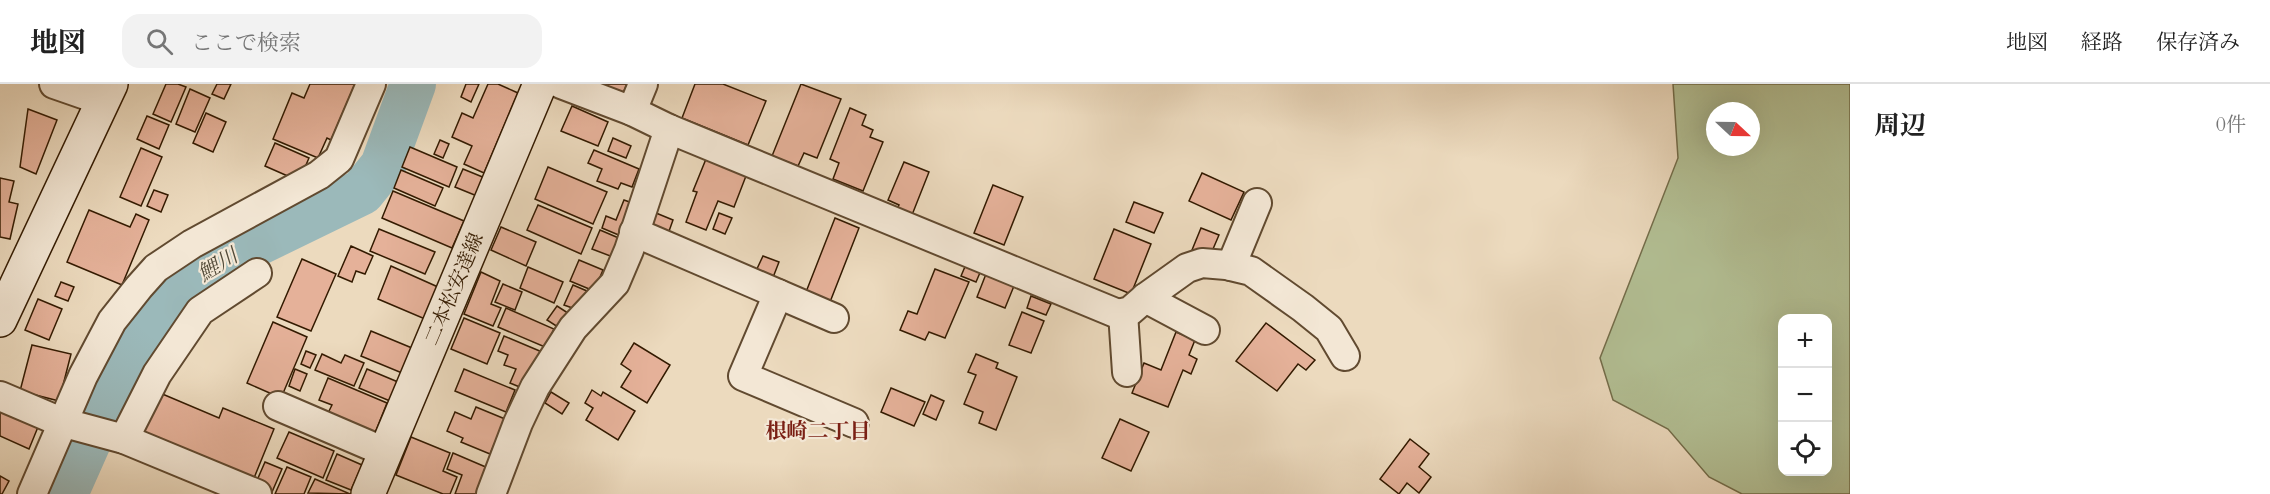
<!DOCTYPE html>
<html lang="ja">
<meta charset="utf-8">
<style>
:root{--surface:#fff;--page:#f2f2f2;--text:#222;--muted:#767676;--line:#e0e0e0}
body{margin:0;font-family:Cardo,"Noto Serif JP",serif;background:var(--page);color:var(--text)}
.controls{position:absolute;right:18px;bottom:18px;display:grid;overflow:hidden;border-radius:12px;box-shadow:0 6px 24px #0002}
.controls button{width:54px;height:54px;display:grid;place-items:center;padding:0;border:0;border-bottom:2px solid var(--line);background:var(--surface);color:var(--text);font:30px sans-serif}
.compass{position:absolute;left:1706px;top:18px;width:54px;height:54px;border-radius:50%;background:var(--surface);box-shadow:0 6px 24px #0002;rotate:112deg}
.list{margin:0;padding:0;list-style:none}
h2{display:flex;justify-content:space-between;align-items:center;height:78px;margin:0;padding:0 24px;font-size:26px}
h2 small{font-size:20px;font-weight:400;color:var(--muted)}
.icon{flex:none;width:33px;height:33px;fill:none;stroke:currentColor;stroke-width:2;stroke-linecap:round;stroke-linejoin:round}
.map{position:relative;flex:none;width:1850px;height:410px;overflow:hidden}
header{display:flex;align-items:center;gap:36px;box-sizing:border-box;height:84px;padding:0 30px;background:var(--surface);border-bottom:2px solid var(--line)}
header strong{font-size:28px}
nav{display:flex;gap:33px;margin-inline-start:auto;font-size:21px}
.search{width:420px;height:54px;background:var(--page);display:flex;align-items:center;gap:15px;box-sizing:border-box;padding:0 21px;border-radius:18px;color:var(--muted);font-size:22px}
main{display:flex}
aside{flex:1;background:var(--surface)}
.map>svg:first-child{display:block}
</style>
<header>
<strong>地図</strong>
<div class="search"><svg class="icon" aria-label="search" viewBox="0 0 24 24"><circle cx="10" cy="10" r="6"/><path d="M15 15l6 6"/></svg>ここで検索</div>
<nav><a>地図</a><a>経路</a><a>保存済み</a></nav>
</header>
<main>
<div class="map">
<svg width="1850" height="410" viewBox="0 0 1850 410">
<rect width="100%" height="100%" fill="#ecdabe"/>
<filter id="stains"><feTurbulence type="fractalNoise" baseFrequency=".00333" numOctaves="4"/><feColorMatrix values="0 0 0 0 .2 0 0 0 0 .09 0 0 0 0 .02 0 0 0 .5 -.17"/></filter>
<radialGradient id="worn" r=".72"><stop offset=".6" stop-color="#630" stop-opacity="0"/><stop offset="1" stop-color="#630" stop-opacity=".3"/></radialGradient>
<path fill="#b3c095" stroke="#736d4a" stroke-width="1.5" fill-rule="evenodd" d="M1673,0H1850V410H1742L1709,393L1668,345L1613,316L1600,274L1678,74ZM1715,27H1751V63H1715ZM1782,234H1828V388H1782Z"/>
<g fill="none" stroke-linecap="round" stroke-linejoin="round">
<path stroke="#9bb9ba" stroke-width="46" d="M65,410L117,293L144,250L180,204L239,168L362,108L383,82L413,0"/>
</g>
<g fill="#e5b199" stroke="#331a00" stroke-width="1.5">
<path d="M166,0H178L186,3L171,38L153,30Z"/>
<path d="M217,0H231L224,15L212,10Z"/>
<path d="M310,0H355L331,56L327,54L318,74L273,55L292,9L304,14Z"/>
<path d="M466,0H479L471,18L461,13Z"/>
<path d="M488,0H498L518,9L484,89L464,80L472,62L452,53L462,29L473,34Z"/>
<path d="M606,0H627L621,14L603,6Z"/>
<path d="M695,0H723L766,17L748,61L682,34Z"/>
<path d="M801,0L841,15L817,74L804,69L798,82L772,72Z"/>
<path d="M190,5L210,14L195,48L176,40Z"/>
<path d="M572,22L608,38L598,62L561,47Z"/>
<path d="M850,24L866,31L862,41L873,46L870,53L883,58L863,107L833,95L839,79L830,75Z"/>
<path d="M28,25L57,36L36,90L20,83Z"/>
<path d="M206,29L226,38L213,68L193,59Z"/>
<path d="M147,32L169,41L159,65L137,55Z"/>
<path d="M613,54L631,62L626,74L608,67Z"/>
<path d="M440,56L449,60L443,74L434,70Z"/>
<path d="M275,59L309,74L299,97L265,82Z"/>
<path d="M410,63L457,83L449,103L402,83Z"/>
<path d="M141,64L162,73L141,122L120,113Z"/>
<path d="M594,66L639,85L632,103L621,99L618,105L597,97L602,85L588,79Z"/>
<path d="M706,75L746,92L734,123L718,117L706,146L686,138L697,108L693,107Z"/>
<path d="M904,78L929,88L910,136L895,130L899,121L888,116Z"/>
<path d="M548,83L607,108L593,140L535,115Z"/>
<path d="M463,85L485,94L477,112L455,103Z"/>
<path d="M401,86L443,104L435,122L394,104Z"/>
<path d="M1202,89L1244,108L1231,136L1189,117Z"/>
<path d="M0,94L14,97L9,118L18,120L10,155L0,153Z"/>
<path d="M993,101L1023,113L1004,161L974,149Z"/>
<path d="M154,106L168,111L161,128L147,122Z"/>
<path d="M393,107L464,137L452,164L382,134Z"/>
<path d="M624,116L635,120L621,152L602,144L606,132L616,136Z"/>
<path d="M1134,118L1163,129L1154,149L1126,138Z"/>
<path d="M538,121L592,144L581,170L527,146Z"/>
<path d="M89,126L130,143L136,130L149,136L122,201L67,178Z"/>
<path d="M656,129L673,136L668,150L650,143Z"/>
<path d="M719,129L732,134L725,150L713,145Z"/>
<path d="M835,134L859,144L830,218L806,208Z"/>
<path d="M501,143L536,158L526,182L491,166Z"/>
<path d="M1201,144L1219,151L1210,172L1192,166Z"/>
<path d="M379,145L435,168L425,190L370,167Z"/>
<path d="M1114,145L1151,160L1131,210L1094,195Z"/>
<path d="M600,146L621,155L613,173L592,165Z"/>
<path d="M351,162L373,172L365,190L356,187L352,198L338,192Z"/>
<path d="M763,172L779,178L772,196L755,189Z"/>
<path d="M302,175L336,190L311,247L277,233Z"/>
<path d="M579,176L603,186L594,207L570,197Z"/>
<path d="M967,178L982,184L976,198L961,192Z"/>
<path d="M391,182L438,203L425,235L378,215Z"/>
<path d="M528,183L563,198L554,219L520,204Z"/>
<path d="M935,185L969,198L945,254L929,248L925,256L900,246L908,227L917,230Z"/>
<path d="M481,188L500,197L491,220L501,224L493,242L464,230Z"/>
<path d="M986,190L1014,202L1005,224L977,213Z"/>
<path d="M61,198L74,203L68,217L55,212Z"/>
<path d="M503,200L522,208L515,226L495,218Z"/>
<path d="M573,201L587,207L578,226L564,221Z"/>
<path d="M1031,212L1051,220L1046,231L1027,224Z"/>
<path d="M38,215L62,225L49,256L25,246Z"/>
<path d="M557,222L571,231L561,245L547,236Z"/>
<path d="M506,224L554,245L545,263L498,243Z"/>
<path d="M1022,228L1044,237L1031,269L1009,261Z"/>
<path d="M464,234L500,249L487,280L451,265Z"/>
<path d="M273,238L307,253L281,314L247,299Z"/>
<path d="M1266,239L1315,276L1306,286L1298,280L1277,307L1236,277Z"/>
<path d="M371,247L412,264L402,289L361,272Z"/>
<path d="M1176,248L1195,256L1189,271L1197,275L1191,290L1183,286L1168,323L1132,309L1144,279L1161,286Z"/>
<path d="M504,252L542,268L527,306L510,299L516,285L504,281L508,271L498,267Z"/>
<path d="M634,259L670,281L647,319L621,303L631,287L621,280Z"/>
<path d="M32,261L71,270L59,317L20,307Z"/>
<path d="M306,267L316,271L310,284L301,280Z"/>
<path d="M322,270L341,279L345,271L364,279L354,302L315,286Z"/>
<path d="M976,270L998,279L996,284L1017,293L996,346L979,339L983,328L964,320L976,291L968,288Z"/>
<path d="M295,285L307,290L300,307L289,302Z"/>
<path d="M367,285L398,298L390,317L359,304Z"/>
<path d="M464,285L515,306L506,328L455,307Z"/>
<path d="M328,294L387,319L375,349L328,329L332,321L319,316Z"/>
<path d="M891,304L925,318L914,342L881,328Z"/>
<path d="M592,306L601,312L603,308L635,327L618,356L586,336L593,324L585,319Z"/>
<path d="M551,308L569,319L562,330L545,319Z"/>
<path d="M160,309L219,334L223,324L274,345L252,399L142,352Z"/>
<path d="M931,311L944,317L936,336L923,330Z"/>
<path d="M476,323L505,335L490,370L461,358L463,354L447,347L455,328L471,335Z"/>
<path d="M0,326L38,343L29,365L0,352Z"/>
<path d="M1120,335L1149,348L1131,387L1102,374Z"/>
<path d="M289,348L334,367L323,394L277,374Z"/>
<path d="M411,353L450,369L443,387L457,393L450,410H443L396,391Z"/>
<path d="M1410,355L1429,370L1419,383L1431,393L1419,409L1407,399L1399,410L1380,395Z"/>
<path d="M453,369L488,384L478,410H455L462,391L447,385Z"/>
<path d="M337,370L362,381L351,406L326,396Z"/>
<path d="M265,378L282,385L272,408L255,401Z"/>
<path d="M287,383L311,393L304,410H275Z"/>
<path d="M0,392L9,397L2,410H0Z"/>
<path d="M315,395L350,410L308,409Z"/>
</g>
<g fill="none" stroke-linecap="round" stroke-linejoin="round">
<defs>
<g id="street">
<path d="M54,0L103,17"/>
<path d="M561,0L632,27L669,45L1118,230L1130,227L1145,214L1187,184L1202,179L1226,181L1251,187L1303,224L1329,245L1345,272"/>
<path d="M632,27L643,0"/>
<path d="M634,148L834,234"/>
<path d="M1231,182L1257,119"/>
<path d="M778,210L743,292L854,339"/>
<path d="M1145,214L1205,246"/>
<path d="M1123,229L1127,288"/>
<path d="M0,312L61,338L124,355L257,410"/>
<path d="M278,322L385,368"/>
<path d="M124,355L157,290L200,227L257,189"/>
<path d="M32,410L83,292L112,237L139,203L156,184L192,160L319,91L339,75L371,0"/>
<path d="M491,410L518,339L535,303L573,244L615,199L629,166L669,45"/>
</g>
<g id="secondary">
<path d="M0,236L111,0"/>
<path d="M368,410L540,0"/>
</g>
</defs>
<use href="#street" stroke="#614a30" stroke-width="32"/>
<use href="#secondary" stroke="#331a00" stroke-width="36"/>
<use href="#street" stroke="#f3e7d5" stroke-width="28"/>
<use href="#secondary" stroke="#f3e7d5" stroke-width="33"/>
</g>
<g text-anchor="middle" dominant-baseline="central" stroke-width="4.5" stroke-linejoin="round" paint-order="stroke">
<g font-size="20" fill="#331a00" stroke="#f3e7d5">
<text transform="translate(454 205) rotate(-67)">二本松安達線</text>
</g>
<g font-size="21" font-style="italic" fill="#524a38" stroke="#f3e7d5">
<text transform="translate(218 181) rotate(-31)">鯉川</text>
</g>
<g font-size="21" font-weight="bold" fill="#7a1f14" stroke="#f3e7d5">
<text x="818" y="347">根崎二丁目</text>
</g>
</g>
<rect width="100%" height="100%" filter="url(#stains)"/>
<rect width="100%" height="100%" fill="url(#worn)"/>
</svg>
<div class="controls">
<button>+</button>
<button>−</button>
<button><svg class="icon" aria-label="locate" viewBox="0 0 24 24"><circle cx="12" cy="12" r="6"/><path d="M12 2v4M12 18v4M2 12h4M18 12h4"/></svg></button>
</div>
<svg class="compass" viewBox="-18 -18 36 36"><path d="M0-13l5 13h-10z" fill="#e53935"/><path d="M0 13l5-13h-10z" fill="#767676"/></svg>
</div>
<aside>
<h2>周辺<small>0件</small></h2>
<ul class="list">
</ul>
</aside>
</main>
